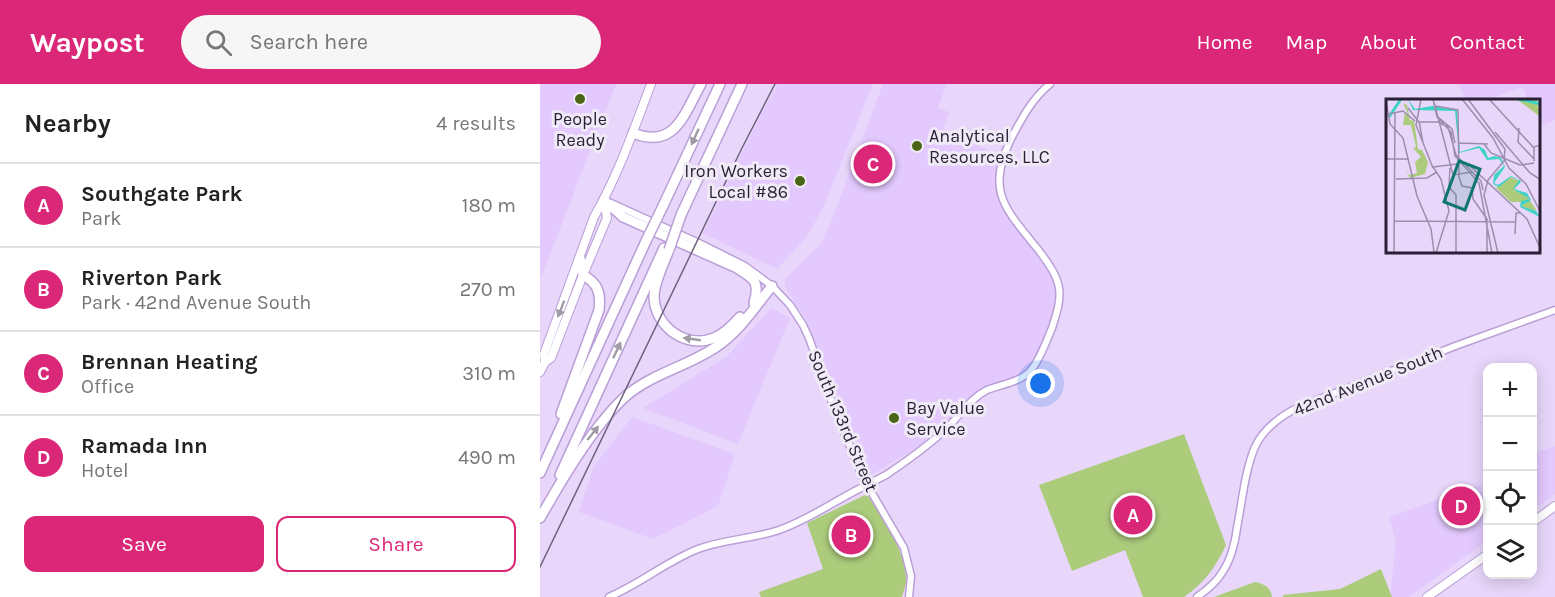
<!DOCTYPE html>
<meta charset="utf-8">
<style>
:root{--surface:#fff;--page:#f6f6f6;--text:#222;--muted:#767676;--line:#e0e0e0;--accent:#db2777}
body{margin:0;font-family:Karla,sans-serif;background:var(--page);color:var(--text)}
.controls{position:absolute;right:18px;bottom:18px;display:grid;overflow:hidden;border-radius:12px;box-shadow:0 3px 15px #0003}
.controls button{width:54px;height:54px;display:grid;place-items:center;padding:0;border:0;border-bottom:2px solid var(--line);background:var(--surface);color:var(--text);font:30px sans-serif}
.you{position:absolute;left:501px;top:300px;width:21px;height:21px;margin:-15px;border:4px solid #fff;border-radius:50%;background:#1a73e8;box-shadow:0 0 0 9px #1a73e833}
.badge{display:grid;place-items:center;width:39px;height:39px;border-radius:50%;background:var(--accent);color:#fff;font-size:20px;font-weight:700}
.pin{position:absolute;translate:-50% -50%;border:3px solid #fff;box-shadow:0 2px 6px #0006}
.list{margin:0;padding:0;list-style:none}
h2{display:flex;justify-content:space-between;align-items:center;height:78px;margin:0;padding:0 24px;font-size:26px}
h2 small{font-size:20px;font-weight:400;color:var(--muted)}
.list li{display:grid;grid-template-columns:39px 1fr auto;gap:18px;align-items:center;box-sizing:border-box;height:84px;padding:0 24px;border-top:2px solid var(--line)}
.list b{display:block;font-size:22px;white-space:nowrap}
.list p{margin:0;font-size:20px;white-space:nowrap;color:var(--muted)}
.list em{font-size:20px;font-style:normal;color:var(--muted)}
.actions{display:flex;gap:12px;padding:18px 24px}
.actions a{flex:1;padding:14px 0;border:2px solid var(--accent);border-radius:12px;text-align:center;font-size:21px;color:var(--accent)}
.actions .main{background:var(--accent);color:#fff}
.icon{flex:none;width:33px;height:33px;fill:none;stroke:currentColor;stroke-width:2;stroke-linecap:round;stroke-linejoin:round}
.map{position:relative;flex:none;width:1015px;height:513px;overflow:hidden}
header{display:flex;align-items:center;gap:36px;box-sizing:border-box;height:84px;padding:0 30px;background:var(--accent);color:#fff}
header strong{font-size:28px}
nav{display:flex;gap:33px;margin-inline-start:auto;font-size:21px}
.search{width:420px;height:54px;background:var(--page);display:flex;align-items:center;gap:15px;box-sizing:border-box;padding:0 21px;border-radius:33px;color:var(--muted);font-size:22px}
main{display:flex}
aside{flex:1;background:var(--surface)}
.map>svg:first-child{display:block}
</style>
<header>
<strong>Waypost</strong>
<div class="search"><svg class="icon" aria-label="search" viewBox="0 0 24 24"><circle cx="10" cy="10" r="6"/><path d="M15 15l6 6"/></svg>Search here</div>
<nav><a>Home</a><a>Map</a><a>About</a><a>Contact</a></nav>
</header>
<main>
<aside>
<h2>Nearby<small>4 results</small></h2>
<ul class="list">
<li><span class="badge">A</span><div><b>Southgate Park</b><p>Park</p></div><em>180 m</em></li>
<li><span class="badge">B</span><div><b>Riverton Park</b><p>Park · 42nd Avenue South</p></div><em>270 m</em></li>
<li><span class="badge">C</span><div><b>Brennan Heating</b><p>Office</p></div><em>310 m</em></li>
<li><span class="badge">D</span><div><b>Ramada Inn</b><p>Hotel</p></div><em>490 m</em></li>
</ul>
<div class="actions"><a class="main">Save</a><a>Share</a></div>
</aside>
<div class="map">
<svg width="1015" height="513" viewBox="0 0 1015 513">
<rect width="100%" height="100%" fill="#e8d7fb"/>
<g fill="#e3c9fe">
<path d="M0,0H76L0,196Z"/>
<path d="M238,0H333L284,122L266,154L237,185L163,149L220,32Z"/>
<path d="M343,0H406L398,24L409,28L403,45L460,72L455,94L457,109L461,121L466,131L502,177L515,198L516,211L511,234L502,258L494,276L488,285L482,290L446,303L437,308L425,318L404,342L376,364L330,392L267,237L245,203L246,194L280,161L291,138Z"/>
<path d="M919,0H1015V36L999,43V16H988L983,3L946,16H925Z"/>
<path d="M231,224L250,234L198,360L103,324L186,273Z"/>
<path d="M92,333L195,370L178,422L113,455L39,428L53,384Z"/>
<path d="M1015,362V410L993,426V388L995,387L993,379V370Z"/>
<path d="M943,400L947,413V457L869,513H850L856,457L849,433Z"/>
</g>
<g fill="#accc7c">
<path d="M644,350L686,461C676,483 663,500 644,513H603L585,466L532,487L499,401Z"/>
<path d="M327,410C342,435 368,468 366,499C365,504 363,509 362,513H221L219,508L283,485L267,439Z"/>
<path d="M841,485L852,513H743V511L800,505Z"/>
<path d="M715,498C724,500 731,503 732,513H674Z"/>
</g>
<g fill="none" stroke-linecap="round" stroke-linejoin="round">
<defs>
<g id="minor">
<path d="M71,119L159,159L205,182L232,202L250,221L263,241L269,254L291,316L322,392L364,464L371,492L369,513"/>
<path d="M346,391C367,377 386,363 404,347C419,333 429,315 447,306C462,300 482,298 492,285C501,273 506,258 512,244C516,231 521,218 519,204C517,191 508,179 500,168C465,124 444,108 473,51C483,32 493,14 510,0"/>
<path d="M69,513C100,500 127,477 158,465C185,455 213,455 239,446C265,437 289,421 313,408"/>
<path d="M657,513C667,506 677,498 683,487C692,474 695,458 697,444C702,418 705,386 715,363C723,345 742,331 759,323L918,261L1015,226"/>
</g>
<g id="major">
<path d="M5,278L11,274L43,191L67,134L64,116"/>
<path d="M0,288L5,278L4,270L54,133C78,92 94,45 111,0"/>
<path d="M993,438L1015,422"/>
<path d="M887,513L948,470"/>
</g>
<g id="highway">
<path d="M93,49C135,66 144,30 161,0"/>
<path d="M64,116L83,133L197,184C215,195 220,198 214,219"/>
<path d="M123,122L180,0"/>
<path d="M141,131L202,0"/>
<path d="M128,168C123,182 114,198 114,213C115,243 146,265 174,254C184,250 193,241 200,233"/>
<path d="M21,330L59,226C61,209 58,199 43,191L40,174"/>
<path d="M0,389L106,157"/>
<path d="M20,391L124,164"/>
<path d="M0,434C19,401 38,368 62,338C70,328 78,319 87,311C114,289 148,282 176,263C199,248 215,223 232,202"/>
</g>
</defs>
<use href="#minor" stroke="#ba9ed7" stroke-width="9"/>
<use href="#major" stroke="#ba9ed7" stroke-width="10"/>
<use href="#highway" stroke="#ba9ed7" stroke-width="12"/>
<use href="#minor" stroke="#fff" stroke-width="6"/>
<use href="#major" stroke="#fff" stroke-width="8"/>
<use href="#highway" stroke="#fff" stroke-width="9"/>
<path stroke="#6f627e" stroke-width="1.5" d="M0,483L202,64L235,0"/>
<defs>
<path id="minor-bridge" d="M313,408L346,391"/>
<g id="highway-bridge">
<path d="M106,157L123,122"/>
<path d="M129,166L141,131"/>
</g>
</defs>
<use href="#minor-bridge" stroke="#ba9ed7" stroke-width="9" stroke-linecap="butt"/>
<use href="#highway-bridge" stroke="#ba9ed7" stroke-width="12" stroke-linecap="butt"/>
<use href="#minor-bridge" stroke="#fff" stroke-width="6"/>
<use href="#highway-bridge" stroke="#fff" stroke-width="9"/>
</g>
<defs><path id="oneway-solid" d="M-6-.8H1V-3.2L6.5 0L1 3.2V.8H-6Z" transform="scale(1.5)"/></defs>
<g fill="#9f9aa5">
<use href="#oneway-solid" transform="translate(155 53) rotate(115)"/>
<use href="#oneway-solid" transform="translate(21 225) rotate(111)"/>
<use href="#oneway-solid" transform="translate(152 255) rotate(-172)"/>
<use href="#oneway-solid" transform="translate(77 266) rotate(-65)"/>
<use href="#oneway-solid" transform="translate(53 349) rotate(-51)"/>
</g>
<g fill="#4b6516" stroke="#efeaf6" stroke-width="2">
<circle cx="40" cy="15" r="6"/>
<circle cx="377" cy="62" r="6"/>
<circle cx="260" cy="97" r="6"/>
<circle cx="354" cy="334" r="6"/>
</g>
<g text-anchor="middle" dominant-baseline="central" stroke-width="6" stroke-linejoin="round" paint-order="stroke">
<g font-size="18" fill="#2a1f36" stroke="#efeaf6" text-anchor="start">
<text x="40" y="35" text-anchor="middle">People<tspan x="40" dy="21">Ready</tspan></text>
<text x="389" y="52">Analytical<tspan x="389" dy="21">Resources, LLC</tspan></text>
<text x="248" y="87" text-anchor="end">Iron Workers<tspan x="248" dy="21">Local #86</tspan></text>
<text x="366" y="324">Bay Value<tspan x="366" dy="21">Service</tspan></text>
</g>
<g font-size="18" fill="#2a1f36" stroke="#efeaf6">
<text transform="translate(828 297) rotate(-22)">42nd Avenue South</text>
<text transform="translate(303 337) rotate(67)">South 133rd Street</text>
</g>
</g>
<g transform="translate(846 15)">
<rect width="154" height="154" fill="#e8d7fb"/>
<path d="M130,0H151L154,18L152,16ZM17,4L21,6L24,21L28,22L32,50L36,51L42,63L39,75L24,79L19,71L23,76L31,74L29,63L35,58L27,49L30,48L25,26H17L19,13L22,15ZM124,78L133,82L128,91L139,94L151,112L136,108L135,103H125L110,89Z" fill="#accc7c"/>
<path d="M22,0L29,10L46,7L71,11L74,53L93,47L99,51L102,59L109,57L115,59L119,68L108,84L112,86L125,77L134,81L135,83L128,90L141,94L145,101L135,107L150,112L154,118L134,108L135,102L144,100L127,90L133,81L125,78L113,88L107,85L108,76L118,67L113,60L101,61L93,49L73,54L69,12L27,11Z" fill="#3dd3c6"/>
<path fill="none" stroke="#3dd3c6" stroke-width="3" d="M132,0L155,5M3,18L15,0"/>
<path fill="none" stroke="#9c8dac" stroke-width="1.5" d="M35,0L30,26L47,69M47,0L52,18L66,30L69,44M47,0L51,18L65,33L69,57L93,84L106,154M76,0L107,39L123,69L140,85L155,114M82,0L119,50L118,62L102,81L98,96L112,154M103,0L148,49M0,2L4,25L17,39L31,97L45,130L48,153M49,7L72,11L73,78L76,87L86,89L87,100L101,120V154M22,9L33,23H52L62,28L70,56L95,82L97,91M2,15L17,12L29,22M52,18L67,76L86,73M33,22L37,44M133,29L132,43L148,60M109,33L144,74L155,81M73,44L102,45M98,45L105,54L134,66L148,64M0,60H23M148,62V48L155,46M83,66L141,120L155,151M47,68L71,65M47,68L55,80L63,112L50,154M64,69L63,88L70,96V154M10,80L41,79L51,73M8,122L130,123M129,135L130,114H134M8,154L9,14M8,154H69"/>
<path fill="#0f766e" fill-opacity="0.15" stroke="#0f766e" stroke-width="3" d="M73,62L94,70L79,111L58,103Z"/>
<rect width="154" height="154" fill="none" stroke="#2a1f36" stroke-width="3"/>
</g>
</svg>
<div class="controls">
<button>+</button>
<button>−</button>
<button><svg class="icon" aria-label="locate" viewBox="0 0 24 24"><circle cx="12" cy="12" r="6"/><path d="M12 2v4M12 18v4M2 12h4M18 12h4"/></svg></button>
<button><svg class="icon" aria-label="layers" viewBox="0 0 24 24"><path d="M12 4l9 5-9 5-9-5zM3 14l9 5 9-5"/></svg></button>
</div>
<div class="you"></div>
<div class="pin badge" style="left:593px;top:431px">A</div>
<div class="pin badge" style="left:311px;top:451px">B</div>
<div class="pin badge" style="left:333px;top:80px">C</div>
<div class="pin badge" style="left:921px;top:422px">D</div>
</div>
</main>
